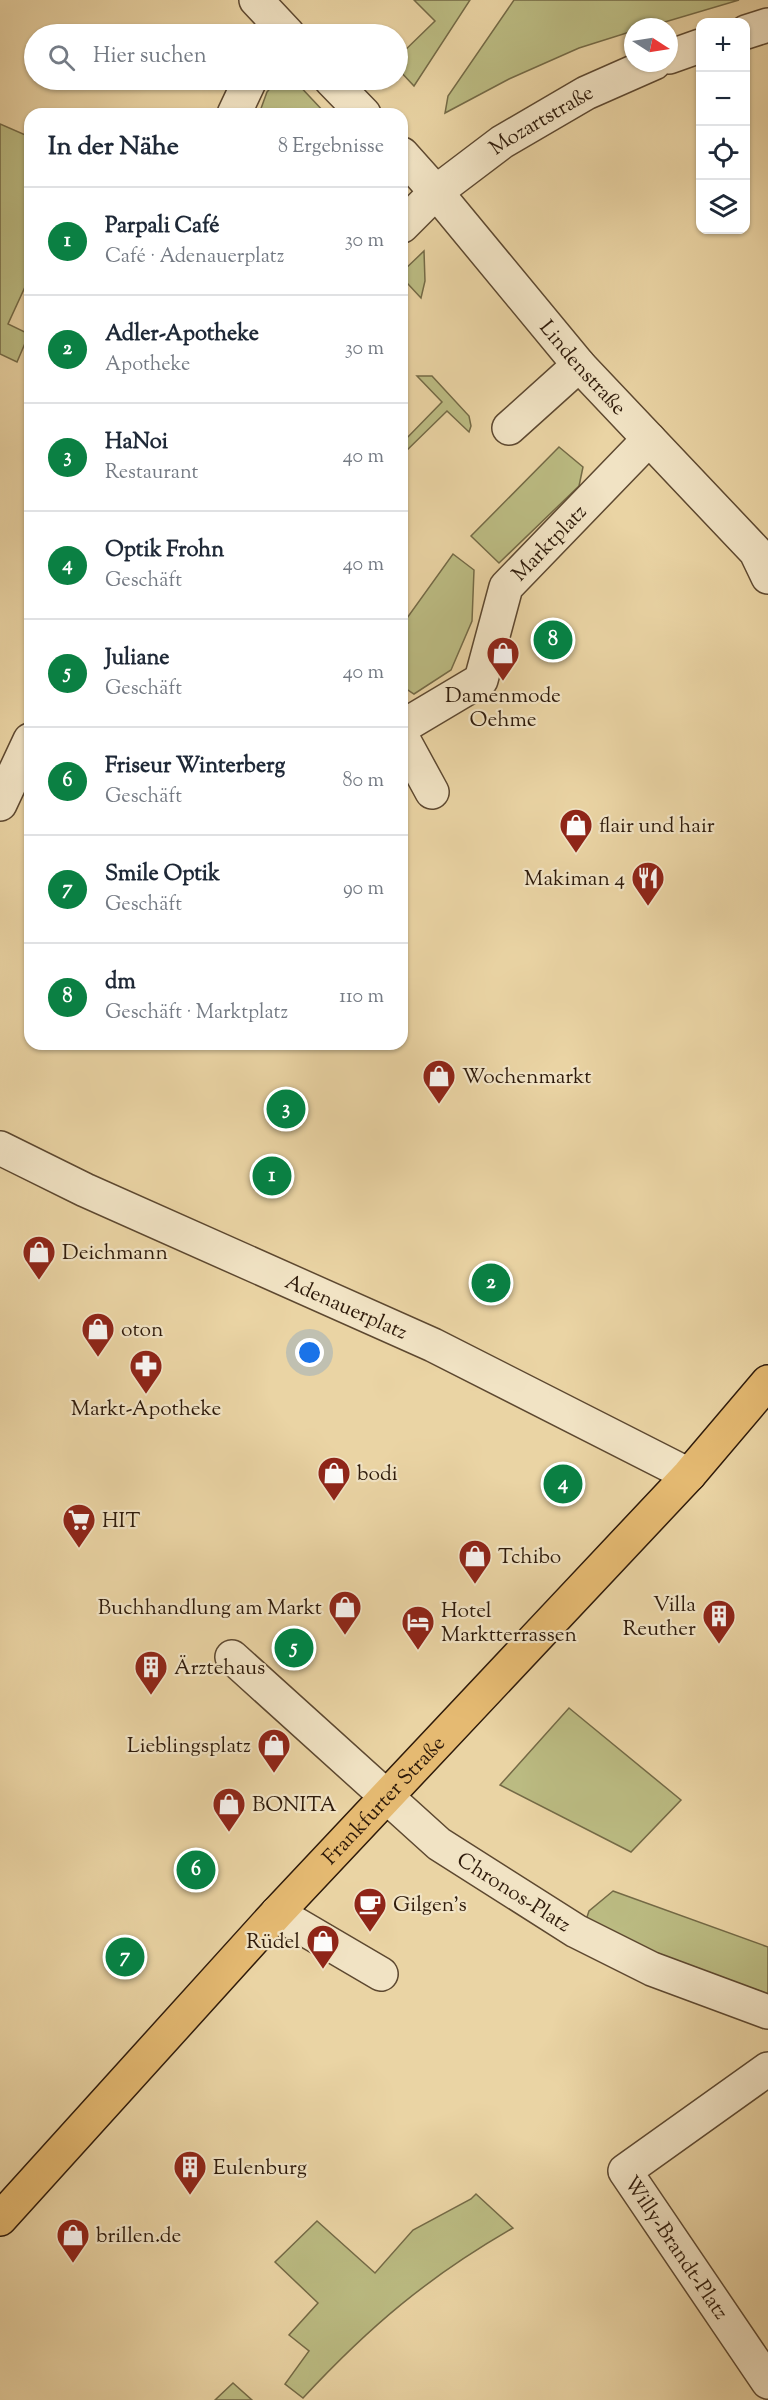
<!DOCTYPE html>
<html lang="de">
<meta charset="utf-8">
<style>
body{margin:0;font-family:"Sorts Mill Goudy",serif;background:#f2f2f3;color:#1f2937}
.controls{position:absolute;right:18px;top:18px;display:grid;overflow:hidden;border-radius:12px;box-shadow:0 2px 4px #0004}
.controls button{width:54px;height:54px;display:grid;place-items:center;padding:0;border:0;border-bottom:2px solid #e0e1e3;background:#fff;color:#1f2937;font:30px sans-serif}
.compass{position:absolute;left:624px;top:18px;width:54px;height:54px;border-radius:50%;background:#fff;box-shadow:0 2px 4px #0004;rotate:102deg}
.you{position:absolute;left:310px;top:1353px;width:21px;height:21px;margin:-15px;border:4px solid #fff;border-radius:50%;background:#1a73e8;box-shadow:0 0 0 9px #1a73e833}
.badge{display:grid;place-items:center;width:39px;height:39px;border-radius:50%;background:#0b8043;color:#fff;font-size:20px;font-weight:700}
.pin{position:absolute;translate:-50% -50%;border:3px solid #fff;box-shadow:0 2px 6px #0006}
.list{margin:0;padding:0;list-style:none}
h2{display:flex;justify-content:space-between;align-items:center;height:78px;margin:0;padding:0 24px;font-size:26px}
h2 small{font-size:20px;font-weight:400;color:#747a83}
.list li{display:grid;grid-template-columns:39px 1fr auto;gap:18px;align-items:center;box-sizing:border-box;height:108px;padding:0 24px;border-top:2px solid #e0e1e3}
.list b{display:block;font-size:22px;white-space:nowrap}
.list p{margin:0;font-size:20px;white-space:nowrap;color:#747a83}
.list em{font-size:20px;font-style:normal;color:#747a83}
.icon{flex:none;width:33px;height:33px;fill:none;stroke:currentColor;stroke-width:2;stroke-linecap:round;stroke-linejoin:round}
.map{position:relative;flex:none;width:768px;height:2400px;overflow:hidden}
.search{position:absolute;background:#fff;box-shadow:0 2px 4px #0004;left:24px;top:24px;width:384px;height:66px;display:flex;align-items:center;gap:15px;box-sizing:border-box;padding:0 21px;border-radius:33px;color:#747a83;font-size:22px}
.panel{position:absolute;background:#fff;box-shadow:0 2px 4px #0004;left:24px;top:108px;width:384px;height:942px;border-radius:18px}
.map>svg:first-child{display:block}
</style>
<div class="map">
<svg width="768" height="2400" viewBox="0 0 768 2400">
<rect width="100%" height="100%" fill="#ead4a4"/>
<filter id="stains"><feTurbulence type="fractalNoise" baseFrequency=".00333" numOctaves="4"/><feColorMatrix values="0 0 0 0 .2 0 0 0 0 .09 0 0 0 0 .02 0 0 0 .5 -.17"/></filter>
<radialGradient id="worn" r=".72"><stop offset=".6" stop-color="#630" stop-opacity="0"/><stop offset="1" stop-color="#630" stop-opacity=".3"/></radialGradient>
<!-- green -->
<g fill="#bbbb82" stroke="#746a46" stroke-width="1.5">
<path d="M414,0h56l-56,86 -16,-17v-12l37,-36z"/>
<path d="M514,0h225l-91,27h-15v4l-54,17 -70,31 -64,34 3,-17z"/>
<path d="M278,80h16l32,34h-67l8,-22z"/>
<path d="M0,124l30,13v139l-22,48 21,10 -12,28 -17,-8z"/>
<path d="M424,251l1,30 -4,17 -13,-14 -6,5v-17z"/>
<path d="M417,376h15l37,40 2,10 -2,6 -22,-21 -45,44v-12l40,-41z"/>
<path d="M559,447l24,20 -4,19 -80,77 -28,-27z"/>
<path d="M453,554l21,16 -2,51 -21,49 -37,24 -12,-8v-61z"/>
<path d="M569,1708l112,92 -50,52 -131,-67z"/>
<path d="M613,1891l155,56v47l-117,-42 -65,-32 3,-9z"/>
<path d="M476,2194l37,34c-85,49 -143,98 -210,170l-18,-14 24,-33 -20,-16 29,-32 -43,-41 42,-41 58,52 38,-43 58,-31z"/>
<path d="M233,2383l19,17h-37z"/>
</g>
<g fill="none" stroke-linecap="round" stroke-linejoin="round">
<!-- minor casing -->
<g stroke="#5d4830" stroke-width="36">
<g id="minor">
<path d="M256,0l32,34"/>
<path d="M746,32l22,-7"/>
<path d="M669,57l31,-11"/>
<path d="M331,80l33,34"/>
<path d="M234,114l16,-34"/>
<path id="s1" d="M402,154l34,38 143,173 177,187 12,25"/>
<path id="s2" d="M402,226l34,-34 66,-50 84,-49 68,-30"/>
<path d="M509,428l70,-63"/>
<path id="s3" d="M402,727l79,-47 25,-93 143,-148"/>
<path d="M402,737l30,55"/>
<path d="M0,804l30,-64"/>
<path id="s4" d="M0,1148l85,42 348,155 256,130"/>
<path id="s5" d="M232,1657l207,187 137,87 76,38 116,43"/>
<path d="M277,1913l104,61"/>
<path id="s6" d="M768,2069l-143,102 143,211"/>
</g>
</g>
<!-- major casing -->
<g stroke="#2e1a0a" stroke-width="36">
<g id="major">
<path id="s7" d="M0,2219l277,-306 412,-438 79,-93"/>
</g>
</g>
<!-- minor -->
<use href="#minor" stroke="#f1e3c4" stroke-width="33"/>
<!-- major -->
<use href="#major" stroke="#e5ba72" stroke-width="33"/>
</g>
<!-- icons -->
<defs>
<g id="shop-pin" transform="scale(1.725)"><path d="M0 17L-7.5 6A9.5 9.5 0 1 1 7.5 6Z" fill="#8f2418" stroke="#f1e3c4"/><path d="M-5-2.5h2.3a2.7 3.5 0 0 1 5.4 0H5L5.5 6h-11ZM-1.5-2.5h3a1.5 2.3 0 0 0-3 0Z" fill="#fff"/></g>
<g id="restaurant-pin" transform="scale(1.725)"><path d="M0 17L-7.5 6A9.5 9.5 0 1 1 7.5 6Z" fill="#8f2418" stroke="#f1e3c4"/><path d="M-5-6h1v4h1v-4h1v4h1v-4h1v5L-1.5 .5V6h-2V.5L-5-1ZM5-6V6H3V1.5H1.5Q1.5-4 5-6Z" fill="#fff"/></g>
<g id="pharmacy-pin" transform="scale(1.725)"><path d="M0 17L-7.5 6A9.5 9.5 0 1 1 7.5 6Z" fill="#8f2418" stroke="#f1e3c4"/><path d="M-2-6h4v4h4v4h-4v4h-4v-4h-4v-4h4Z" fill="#fff"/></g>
<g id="supermarket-pin" transform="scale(1.725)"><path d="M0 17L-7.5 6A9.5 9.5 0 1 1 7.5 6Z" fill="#8f2418" stroke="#f1e3c4"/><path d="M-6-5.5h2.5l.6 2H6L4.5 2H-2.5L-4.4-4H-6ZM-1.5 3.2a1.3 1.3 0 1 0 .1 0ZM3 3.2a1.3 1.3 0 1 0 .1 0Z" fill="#fff"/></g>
<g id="building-pin" transform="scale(1.725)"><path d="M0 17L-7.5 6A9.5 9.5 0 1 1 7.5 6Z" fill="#8f2418" stroke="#f1e3c4"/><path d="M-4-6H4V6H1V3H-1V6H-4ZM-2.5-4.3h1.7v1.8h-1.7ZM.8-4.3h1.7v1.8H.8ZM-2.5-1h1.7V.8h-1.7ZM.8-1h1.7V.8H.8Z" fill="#fff"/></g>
<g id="hotel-pin" transform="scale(1.725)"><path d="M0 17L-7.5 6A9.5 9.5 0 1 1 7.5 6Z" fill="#8f2418" stroke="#f1e3c4"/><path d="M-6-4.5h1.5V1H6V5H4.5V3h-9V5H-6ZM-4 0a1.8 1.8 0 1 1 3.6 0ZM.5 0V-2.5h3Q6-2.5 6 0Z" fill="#fff"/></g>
<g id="cafe-pin" transform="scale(1.725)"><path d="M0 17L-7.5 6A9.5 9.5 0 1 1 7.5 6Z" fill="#8f2418" stroke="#f1e3c4"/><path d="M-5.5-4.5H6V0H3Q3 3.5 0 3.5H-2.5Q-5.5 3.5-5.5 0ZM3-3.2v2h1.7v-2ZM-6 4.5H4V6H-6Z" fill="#fff"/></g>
</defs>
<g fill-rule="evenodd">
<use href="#shop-pin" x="503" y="653"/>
<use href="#shop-pin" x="576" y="825"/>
<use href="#restaurant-pin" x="648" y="878"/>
<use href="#shop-pin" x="439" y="1076"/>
<use href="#shop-pin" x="39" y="1252"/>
<use href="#shop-pin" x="98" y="1329"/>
<use href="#pharmacy-pin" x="146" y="1366"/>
<use href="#shop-pin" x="334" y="1473"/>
<use href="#supermarket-pin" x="79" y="1520"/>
<use href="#shop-pin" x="475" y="1556"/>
<use href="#shop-pin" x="345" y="1607"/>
<use href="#building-pin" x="719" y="1616"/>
<use href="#hotel-pin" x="418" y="1622"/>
<use href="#building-pin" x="151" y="1667"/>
<use href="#shop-pin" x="274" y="1745"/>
<use href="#shop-pin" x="229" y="1804"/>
<use href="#cafe-pin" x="370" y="1904"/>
<use href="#shop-pin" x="323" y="1941"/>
<use href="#building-pin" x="190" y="2167"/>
<use href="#shop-pin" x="73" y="2235"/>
</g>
<g text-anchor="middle" stroke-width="4.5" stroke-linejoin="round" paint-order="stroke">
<!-- street labels -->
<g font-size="21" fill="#2e1a0a" stroke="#f1e3c4">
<text dy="7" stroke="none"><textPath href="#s2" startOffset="176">Mozartstraße</textPath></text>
<text dy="7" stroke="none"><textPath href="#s1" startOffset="280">Lindenstraße</textPath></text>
<text dy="7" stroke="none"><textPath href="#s3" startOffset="250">Marktplatz</textPath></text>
<text dy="7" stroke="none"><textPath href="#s4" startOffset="381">Adenauerplatz</textPath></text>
<text dy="7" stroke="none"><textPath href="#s7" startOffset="568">Frankfurter Straße</textPath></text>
<text dy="7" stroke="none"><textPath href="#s5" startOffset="368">Chronos-Platz</textPath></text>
<text dy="7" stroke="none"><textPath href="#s6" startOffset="268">Willy-Brandt-Platz</textPath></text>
</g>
<!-- poi labels -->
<g font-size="21" fill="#2e1a0a" stroke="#f1e3c4" text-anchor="start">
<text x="503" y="702" text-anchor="middle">Damenmode<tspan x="503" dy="24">Oehme</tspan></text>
<text x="599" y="832">flair und hair</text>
<text x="625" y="885" text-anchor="end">Makiman 4</text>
<text x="462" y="1083">Wochenmarkt</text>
<text x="62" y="1259">Deichmann</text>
<text x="121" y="1336">oton</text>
<text x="146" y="1415" text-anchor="middle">Markt-Apotheke</text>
<text x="357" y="1480">bodi</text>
<text x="102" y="1527">HIT</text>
<text x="498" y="1563">Tchibo</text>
<text x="696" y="1611" text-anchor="end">Villa<tspan x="696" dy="24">Reuther</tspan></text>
<text x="322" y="1614" text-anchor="end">Buchhandlung am Markt</text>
<text x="441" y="1617">Hotel<tspan x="441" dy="24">Marktterrassen</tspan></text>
<text x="174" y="1674">Ärztehaus</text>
<text x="251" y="1752" text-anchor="end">Lieblingsplatz</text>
<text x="252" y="1811">BONITA</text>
<text x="393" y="1911">Gilgen's</text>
<text x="300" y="1948" text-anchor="end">Rüdel</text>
<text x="213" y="2174">Eulenburg</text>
<text x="96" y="2242">brillen.de</text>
</g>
</g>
<rect width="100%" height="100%" filter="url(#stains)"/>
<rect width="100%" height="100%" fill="url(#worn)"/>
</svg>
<div class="controls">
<button>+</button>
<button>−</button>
<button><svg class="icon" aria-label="locate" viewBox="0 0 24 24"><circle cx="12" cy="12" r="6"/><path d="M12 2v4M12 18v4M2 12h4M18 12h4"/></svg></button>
<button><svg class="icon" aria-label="layers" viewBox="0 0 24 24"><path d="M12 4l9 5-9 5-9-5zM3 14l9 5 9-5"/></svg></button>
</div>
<svg class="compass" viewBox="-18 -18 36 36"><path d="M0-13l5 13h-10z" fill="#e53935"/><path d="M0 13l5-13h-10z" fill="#747a83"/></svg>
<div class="you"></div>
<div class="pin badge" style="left:272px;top:1176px">1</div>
<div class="pin badge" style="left:491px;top:1283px">2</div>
<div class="pin badge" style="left:286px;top:1109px">3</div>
<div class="pin badge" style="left:563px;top:1484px">4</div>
<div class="pin badge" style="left:294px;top:1648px">5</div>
<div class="pin badge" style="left:196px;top:1870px">6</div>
<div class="pin badge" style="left:125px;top:1957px">7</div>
<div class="pin badge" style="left:553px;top:640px">8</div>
<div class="search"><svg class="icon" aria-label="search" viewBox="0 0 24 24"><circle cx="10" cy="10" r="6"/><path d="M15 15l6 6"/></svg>Hier suchen</div>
<section class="panel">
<h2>In der Nähe<small>8 Ergebnisse</small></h2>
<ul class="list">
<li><span class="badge">1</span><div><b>Parpali Café</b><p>Café · Adenauerplatz</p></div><em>30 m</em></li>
<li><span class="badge">2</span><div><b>Adler-Apotheke</b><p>Apotheke</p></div><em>30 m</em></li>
<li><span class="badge">3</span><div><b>HaNoi</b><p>Restaurant</p></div><em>40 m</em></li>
<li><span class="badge">4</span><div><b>Optik Frohn</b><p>Geschäft</p></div><em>40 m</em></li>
<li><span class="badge">5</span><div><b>Juliane</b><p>Geschäft</p></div><em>40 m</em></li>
<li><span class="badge">6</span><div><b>Friseur Winterberg</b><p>Geschäft</p></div><em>80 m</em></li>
<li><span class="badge">7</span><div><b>Smile Optik</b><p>Geschäft</p></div><em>90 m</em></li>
<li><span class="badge">8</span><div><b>dm</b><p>Geschäft · Marktplatz</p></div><em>110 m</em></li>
</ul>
</section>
</div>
